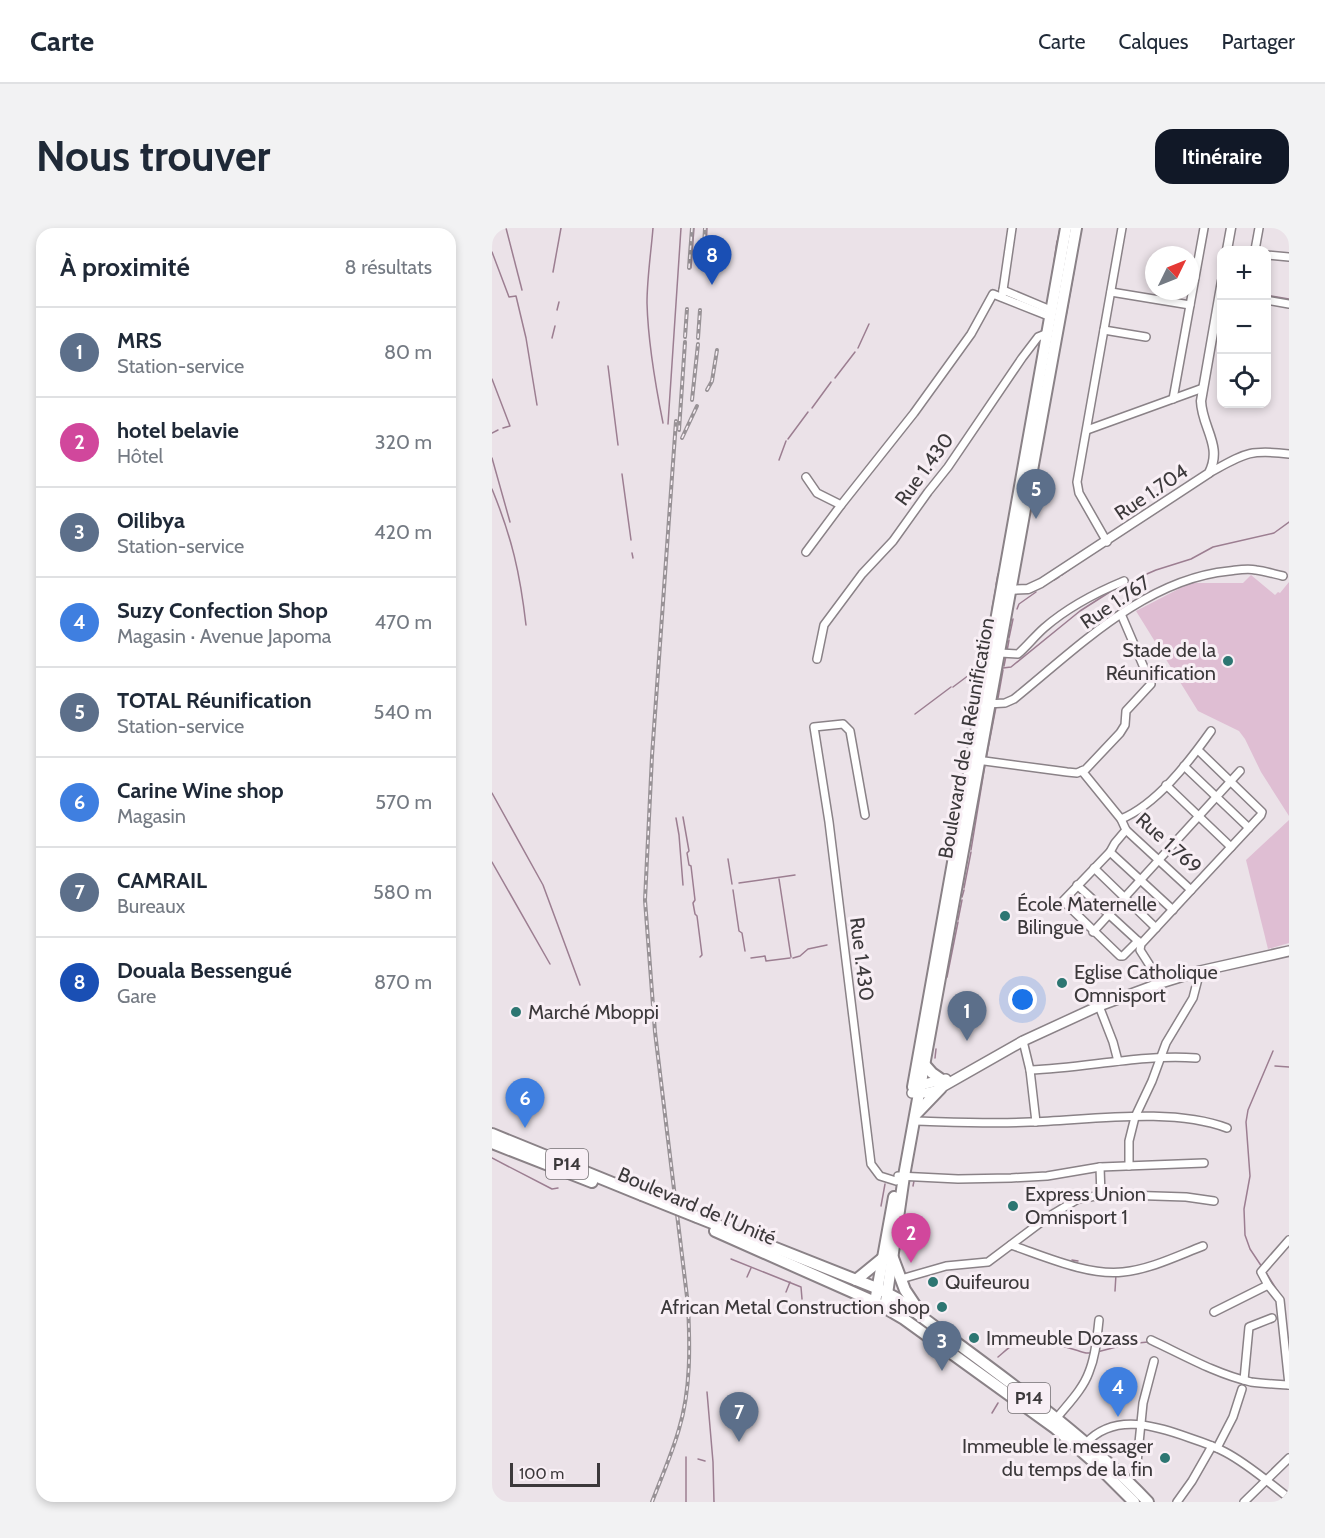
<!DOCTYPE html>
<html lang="fr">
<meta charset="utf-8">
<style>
body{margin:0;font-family:Cabin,sans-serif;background:#f2f2f3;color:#1f2937}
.controls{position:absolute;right:18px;top:18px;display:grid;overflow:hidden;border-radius:12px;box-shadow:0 3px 9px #0003}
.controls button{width:54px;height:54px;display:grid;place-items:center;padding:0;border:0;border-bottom:2px solid #e0e1e3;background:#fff;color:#1f2937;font:30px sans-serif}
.compass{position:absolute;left:653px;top:18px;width:54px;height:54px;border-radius:50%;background:#fff;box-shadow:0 3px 9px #0003;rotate:47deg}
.scale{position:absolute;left:18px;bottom:15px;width:90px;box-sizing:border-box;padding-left:6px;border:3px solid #3c393b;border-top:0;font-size:16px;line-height:21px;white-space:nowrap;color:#3c393b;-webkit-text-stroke:4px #f8eff5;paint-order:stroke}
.you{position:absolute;left:531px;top:772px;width:21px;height:21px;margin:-15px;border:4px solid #fff;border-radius:50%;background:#1a73e8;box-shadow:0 0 0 9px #1a73e833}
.badge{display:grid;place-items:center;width:39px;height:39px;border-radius:50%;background:#111827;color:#fff;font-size:20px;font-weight:700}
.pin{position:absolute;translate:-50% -50px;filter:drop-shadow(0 2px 3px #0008)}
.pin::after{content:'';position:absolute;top:32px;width:21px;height:18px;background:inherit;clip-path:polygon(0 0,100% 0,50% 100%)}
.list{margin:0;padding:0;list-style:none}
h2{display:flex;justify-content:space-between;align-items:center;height:78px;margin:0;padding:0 24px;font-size:26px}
h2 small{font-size:20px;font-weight:400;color:#747a83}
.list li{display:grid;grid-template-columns:39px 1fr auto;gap:18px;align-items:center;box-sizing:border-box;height:90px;padding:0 24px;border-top:2px solid #e0e1e3}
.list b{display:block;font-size:22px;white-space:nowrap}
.list p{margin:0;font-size:20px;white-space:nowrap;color:#747a83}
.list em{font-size:20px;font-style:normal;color:#747a83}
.icon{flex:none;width:33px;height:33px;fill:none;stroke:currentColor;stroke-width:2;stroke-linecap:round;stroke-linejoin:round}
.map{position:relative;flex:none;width:797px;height:1274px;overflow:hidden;border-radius:18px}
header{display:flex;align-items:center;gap:36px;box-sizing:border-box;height:84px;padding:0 30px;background:#fff;border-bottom:2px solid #e0e1e3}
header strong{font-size:28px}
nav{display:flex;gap:33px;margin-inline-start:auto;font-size:21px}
.intro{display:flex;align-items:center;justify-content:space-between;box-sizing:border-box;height:144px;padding:0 36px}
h1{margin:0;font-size:42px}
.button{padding:15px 27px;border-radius:18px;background:#111827;color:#fff;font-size:21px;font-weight:700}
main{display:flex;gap:36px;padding:0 36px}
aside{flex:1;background:#fff;border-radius:18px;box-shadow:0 3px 9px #0003}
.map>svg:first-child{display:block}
</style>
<header>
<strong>Carte</strong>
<nav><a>Carte</a><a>Calques</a><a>Partager</a></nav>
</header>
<div class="intro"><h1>Nous trouver</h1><a class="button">Itinéraire</a></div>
<main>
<aside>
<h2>À proximité<small>8 résultats</small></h2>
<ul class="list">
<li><span class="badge" style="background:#5c6f8a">1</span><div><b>MRS</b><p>Station-service</p></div><em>80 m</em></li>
<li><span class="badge" style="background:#d1479c">2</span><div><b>hotel belavie</b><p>Hôtel</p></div><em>320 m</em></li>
<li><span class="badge" style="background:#5c6f8a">3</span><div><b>Oilibya</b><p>Station-service</p></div><em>420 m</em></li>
<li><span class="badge" style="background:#3f7fe0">4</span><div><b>Suzy Confection Shop</b><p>Magasin · Avenue Japoma</p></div><em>470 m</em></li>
<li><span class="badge" style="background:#5c6f8a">5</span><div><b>TOTAL Réunification</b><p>Station-service</p></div><em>540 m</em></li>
<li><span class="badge" style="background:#3f7fe0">6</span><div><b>Carine Wine shop</b><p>Magasin</p></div><em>570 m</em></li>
<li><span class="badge" style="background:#5c6f8a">7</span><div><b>CAMRAIL</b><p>Bureaux</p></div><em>580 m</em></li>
<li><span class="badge" style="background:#1a4fb4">8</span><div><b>Douala Bessengué</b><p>Gare</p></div><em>870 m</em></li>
</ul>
</aside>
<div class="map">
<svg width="797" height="1274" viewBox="0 0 797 1274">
<rect width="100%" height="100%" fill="#ebe2e8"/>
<!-- pitch -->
<g fill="#dfbed3">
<path d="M759,347l24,20 3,-3 2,1 9,-11v234l-28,-44 -16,-33 -6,-8 -41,-20 -62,-100 54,-28h53z"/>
<path d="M797,592v123l-21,6 -22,-89z"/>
</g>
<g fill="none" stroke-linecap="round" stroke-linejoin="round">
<!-- stream -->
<g stroke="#9c7e91" stroke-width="1.5">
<path d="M14,0l16,62"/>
<path d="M161,0c-2,25 -6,50 -6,75 1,40 8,80 16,120"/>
<path d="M566,11l2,-11"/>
<path d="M0,24l17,45 7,-1 10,42 11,67"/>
<path d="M562,34l3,-21"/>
<path d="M583,35l6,-35"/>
<path d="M213,38l2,-38"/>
<path d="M199,40l3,-40"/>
<path d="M61,44l8,-44"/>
<path d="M557,65l4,-25"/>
<path d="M774,67l23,4"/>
<path d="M65,82l2,-8"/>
<path d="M574,88l9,-50"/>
<path d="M60,110l3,-12"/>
<path d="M366,120l11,-24"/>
<path d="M116,138l10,79"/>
<path d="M544,139l3,-20"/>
<path d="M343,150l20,-26"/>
<path d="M0,151l18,47 -7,2"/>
<path d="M320,180l19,-26"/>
<path d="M176,196l13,-196"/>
<path d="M0,205l6,-3"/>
<path d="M296,211l20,-27"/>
<path d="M0,230l18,64"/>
<path d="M287,232l7,-19"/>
<path d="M130,246l9,66"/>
<path d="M0,261c20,49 28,84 34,136"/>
<path d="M539,277l34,-188"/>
<path d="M512,316l8,-42"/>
<path d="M140,325l1,5"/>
<path d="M570,347l7,-5"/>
<path d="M562,352l5,-3"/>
<path d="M634,355l30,-13 35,-11 22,-12 61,-14 15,-11"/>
<path d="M504,357l2,-11"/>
<path d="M500,381l4,-22"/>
<path d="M525,381l2,-5 17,-12"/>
<path d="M517,410l4,-19"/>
<path d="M515,423l2,-11"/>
<path d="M490,433l7,-36"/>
<path d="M512,438l2,-10"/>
<path d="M511,440l8,-1 69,-56 36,-23"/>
<path d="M487,451l1,-7"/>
<path d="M461,459l20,-15"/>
<path d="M484,468l2,-14"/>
<path d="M506,470l5,-28"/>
<path d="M423,486l36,-27"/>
<path d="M480,493l4,-25"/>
<path d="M494,531l10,-52"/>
<path d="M0,565l51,92 37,100"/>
<path d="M465,574l2,-11"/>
<path d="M191,589l6,34 -2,2 2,12 2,1 4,34 -2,3 2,11 2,2 5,39 -2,2"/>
<path d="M184,590l3,17 4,50"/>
<path d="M479,622l14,-85"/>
<path d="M236,631l4,25"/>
<path d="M0,634l58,102"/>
<path d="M287,651l12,78"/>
<path d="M247,655l56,-8"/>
<path d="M472,660l7,-36"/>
<path d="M241,662l6,41 3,2 3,18"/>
<path d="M470,669l2,-7"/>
<path d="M447,681l15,-83"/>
<path d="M466,692l4,-20"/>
<path d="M259,730l14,-2 1,5 24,-3"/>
<path d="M301,730l7,-2 8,-7 19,-4"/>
<path d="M455,749l11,-55"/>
<path d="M434,756l13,-74"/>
<path d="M443,830l1,-9"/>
<path d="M783,838l14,1"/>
<path d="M0,930l60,31 6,-1"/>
<path d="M421,958l1,-5"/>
<path d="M389,978l4,-22"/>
<path d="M239,1031l70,28 1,12"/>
<path d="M580,1032l6,1"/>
<path d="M770,1039l-12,-18 -5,-14 -1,-26 6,-33 -4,-54 2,-12 25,-59"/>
<path d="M773,1043l15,24"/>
<path d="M255,1049l4,-9"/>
<path d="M623,1063l1,-17"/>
<path d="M294,1064l4,-10"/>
<path d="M605,1124l31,-8 20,-2"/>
<path d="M506,1129c6,-5 12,-11 19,-15 16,-8 53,7 69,11h6"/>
<path d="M215,1164l6,70 1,40"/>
<path d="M500,1185l6,-10"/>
<path d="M206,1231l7,2"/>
<path d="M194,1274v-45"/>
</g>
<!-- minor casing -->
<g stroke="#8a8287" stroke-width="10">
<g id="minor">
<path d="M763,22l4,-22"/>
<path d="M774,27l23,2"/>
<path d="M511,62l50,21"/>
<path d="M619,64l79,13"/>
<path d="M510,69l10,-69"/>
<path d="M774,72l23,4"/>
<path d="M612,102l42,7"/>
<path d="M681,171l31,-171"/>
<path d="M595,202l116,-42"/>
<path d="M717,245c35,-19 39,-24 80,-19"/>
<path d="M314,249l11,16 24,12 73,-92 57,-79 22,-40 58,23"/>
<path d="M615,314l-28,-49 -2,-11 45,-254"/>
<path d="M314,324l35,-47"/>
<path d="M508,425l18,1c9,-8 17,-18 26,-26 24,-21 51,-35 80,-47"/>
<path d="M325,431l7,-34 38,-51 31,-33 35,-49 20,-25 74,-109 16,-21 10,-4"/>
<path d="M495,476l18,-1 9,-4c63,-51 131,-120 215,-128 9,-1 18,-3 27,-1 9,1 18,4 27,6"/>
<path d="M485,532l90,12 10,1 9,-4 34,-36 5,-8 1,-14 25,-27 -30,-70"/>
<path d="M692,538l65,62"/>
<path d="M590,543l39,48 5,11 65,60 70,-75 1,-3 -64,-62"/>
<path d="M674,557l65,62"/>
<path d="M373,587l-15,-84 -7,-7 -29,3 15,95 42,342 9,12 16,5"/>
<path d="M629,591c35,-14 68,-57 90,-88"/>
<path d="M634,602l-11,13 -5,9 -47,49 57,55h3l15,-15"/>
<path d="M618,624l63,58"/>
<path d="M602,640l62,60"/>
<path d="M585,657l62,57"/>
<path d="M601,704l147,-161"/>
<path d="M669,755l-21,-33 1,-6 50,-54"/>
<path d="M607,778l14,36 5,19"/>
<path d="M531,813l7,29 6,52"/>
<path d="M538,842c56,-2 110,-16 166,-12"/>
<path d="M422,893c39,1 77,3 116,1 60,-2 141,-15 197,6"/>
<path d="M637,938v-25l6,-24 17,-36 14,-38 27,-45 7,-27"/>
<path d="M608,939l1,29"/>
<path d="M406,948l60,3 53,-1 36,-2 53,-9 104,-4"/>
<path d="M519,1017c33,11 77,31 112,27 28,-3 54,-16 80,-26"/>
<path d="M409,1051l45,-13 42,-4 60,-45 30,-18 18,-3 28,-1 62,2 28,4"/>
<path d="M776,1057l12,15 9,85"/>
<path d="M722,1084l54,-27 -7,-13 28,-32"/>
<path d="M659,1112c32,15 65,34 100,42 13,2 26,2 38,3"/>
<path d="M752,1152l5,-53 23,-9"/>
<path d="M564,1191c12,-15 27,-30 33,-47 7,-17 8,-35 10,-52"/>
<path d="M594,1215c29,-31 70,-17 104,-5 12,4 24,8 35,14 23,12 43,30 64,46"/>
<path d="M725,1220l16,-31 9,-28"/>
<path d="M645,1235l6,-60 11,-42"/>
<path d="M685,1274l15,-21 20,-35"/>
<path d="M752,1274l45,-44"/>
</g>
</g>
<!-- tertiary casing -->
<g stroke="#8a8287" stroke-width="11">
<g id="tertiary">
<path d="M735,22l4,-22"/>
<path d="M514,362l22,-1 13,-6 168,-110c14,-27 -7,-45 -8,-72l21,-120"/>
</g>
</g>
<!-- secondary casing -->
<g stroke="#8a8287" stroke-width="12">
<g id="secondary">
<path d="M424,858l30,-7"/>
<path d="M420,865h14l9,-2 88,-50 76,-35 62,-23 39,-12 89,-20"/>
</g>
</g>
<!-- primary casing -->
<g stroke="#8a8287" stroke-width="14">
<g id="primary">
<path d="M432,836l8,9 10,7"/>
<path d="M421,859l153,-859"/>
<path d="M425,885l24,-25"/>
<path d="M0,906l150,61"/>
<path d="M0,915l100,39"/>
<path d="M205,989l182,72 19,10c85,65 176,125 250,203"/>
<path d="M223,1003l160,71 29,17 151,109 40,35 39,39"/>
<path d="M401,1030l12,32 14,21"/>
<path d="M364,1052l27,-22"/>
<path d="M383,1074l19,-105"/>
<path d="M393,1080l19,-132 172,-948"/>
</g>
</g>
<!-- minor -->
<use href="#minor" stroke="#fff" stroke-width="7"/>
<!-- tertiary -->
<use href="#tertiary" stroke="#fff" stroke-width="8"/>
<!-- secondary -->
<use href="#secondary" stroke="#fff" stroke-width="9"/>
<!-- primary -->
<use href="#primary" stroke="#fff" stroke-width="10"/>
<!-- rail casing -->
<g stroke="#989296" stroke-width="4">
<g id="rail">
<path d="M211,38l2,-38"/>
<path d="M197,40l3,-40"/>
<path d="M193,109l2,-28"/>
<path d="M206,110l2,-28"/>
<path d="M215,162l5,-9 5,-31"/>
<path d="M200,172l6,-56"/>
<path d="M187,202l6,-88"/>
<path d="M190,210l15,-32"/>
<path d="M160,1274c9,-24 20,-48 27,-73 12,-40 11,-83 9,-124l-33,-273 -10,-132 7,-144 24,-335"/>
</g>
</g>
<!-- rail -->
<use href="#rail" stroke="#f8eff5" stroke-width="1.5" stroke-dasharray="4.5" stroke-linecap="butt"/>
<!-- primary-bridge casing -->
<g stroke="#8a8287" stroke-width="14" stroke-linecap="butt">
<path id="primary-bridge" d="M150,967l55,22"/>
</g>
<!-- primary-bridge -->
<use href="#primary-bridge" stroke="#fff" stroke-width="10"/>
</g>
<!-- markers -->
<g fill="#2d7672" stroke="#f8eff5" stroke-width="2">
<circle cx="736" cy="433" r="6"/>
<circle cx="513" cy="688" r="6"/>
<circle cx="570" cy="755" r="6"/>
<circle cx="24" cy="784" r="6"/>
<circle cx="521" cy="978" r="6"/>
<circle cx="441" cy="1054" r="6"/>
<circle cx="450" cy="1079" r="6"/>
<circle cx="482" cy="1110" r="6"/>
<circle cx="673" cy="1230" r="6"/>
</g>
<g text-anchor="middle" stroke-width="6" stroke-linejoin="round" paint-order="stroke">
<!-- shield labels -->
<g fill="#f8eff5" stroke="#747073" stroke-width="1.5">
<rect x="54" y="921" width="42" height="30" rx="4.5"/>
<rect x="516" y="1155" width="42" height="30" rx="4.5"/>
</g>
<g font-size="18" font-weight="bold" fill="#3c393b">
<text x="75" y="942">P14</text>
<text x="537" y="1176">P14</text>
</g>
<!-- street labels -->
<g font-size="20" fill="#3c393b" stroke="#f8eff5">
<text transform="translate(432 241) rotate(-54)" y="7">Rue 1.430</text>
<text transform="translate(659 264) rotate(-34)" y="7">Rue 1.704</text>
<text transform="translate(623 374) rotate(-34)" y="7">Rue 1.767</text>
<text transform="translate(474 510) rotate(-80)" y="7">Boulevard de la Réunification</text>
<text transform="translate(677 615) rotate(42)" y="7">Rue 1.769</text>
<text transform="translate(370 731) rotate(83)" y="7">Rue 1.430</text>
<text transform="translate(205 978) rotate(23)" y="7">Boulevard de l'Unité</text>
</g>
<!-- poi labels -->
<g font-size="20" fill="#3c393b" stroke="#f8eff5" text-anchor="start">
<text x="724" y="429" text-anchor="end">Stade de la<tspan x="724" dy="23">Réunification</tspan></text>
<text x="525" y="683">École Maternelle<tspan x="525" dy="23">Bilingue</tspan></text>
<text x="582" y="751">Eglise Catholique<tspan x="582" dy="23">Omnisport</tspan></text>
<text x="36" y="791">Marché Mboppi</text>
<text x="533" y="973">Express Union<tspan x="533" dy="23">Omnisport 1</tspan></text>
<text x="453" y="1061">Quifeurou</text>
<text x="438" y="1086" text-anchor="end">African Metal Construction shop</text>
<text x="494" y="1117">Immeuble Dozass</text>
<text x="661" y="1225" text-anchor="end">Immeuble le messager<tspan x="661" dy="23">du temps de la fin</tspan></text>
</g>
</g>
</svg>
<div class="controls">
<button>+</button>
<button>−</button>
<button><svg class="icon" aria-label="locate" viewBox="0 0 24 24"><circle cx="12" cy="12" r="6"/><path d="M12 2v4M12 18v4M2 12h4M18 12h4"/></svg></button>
</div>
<svg class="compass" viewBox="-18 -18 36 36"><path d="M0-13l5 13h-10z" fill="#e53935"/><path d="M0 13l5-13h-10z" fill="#747a83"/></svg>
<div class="scale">100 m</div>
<div class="you"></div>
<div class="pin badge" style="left:475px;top:813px;background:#5c6f8a">1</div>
<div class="pin badge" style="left:419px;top:1035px;background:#d1479c">2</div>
<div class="pin badge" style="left:450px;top:1143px;background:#5c6f8a">3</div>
<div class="pin badge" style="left:626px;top:1189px;background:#3f7fe0">4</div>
<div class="pin badge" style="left:544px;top:291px;background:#5c6f8a">5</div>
<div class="pin badge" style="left:33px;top:900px;background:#3f7fe0">6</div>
<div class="pin badge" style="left:247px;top:1214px;background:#5c6f8a">7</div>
<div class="pin badge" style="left:220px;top:57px;background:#1a4fb4">8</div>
</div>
</main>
